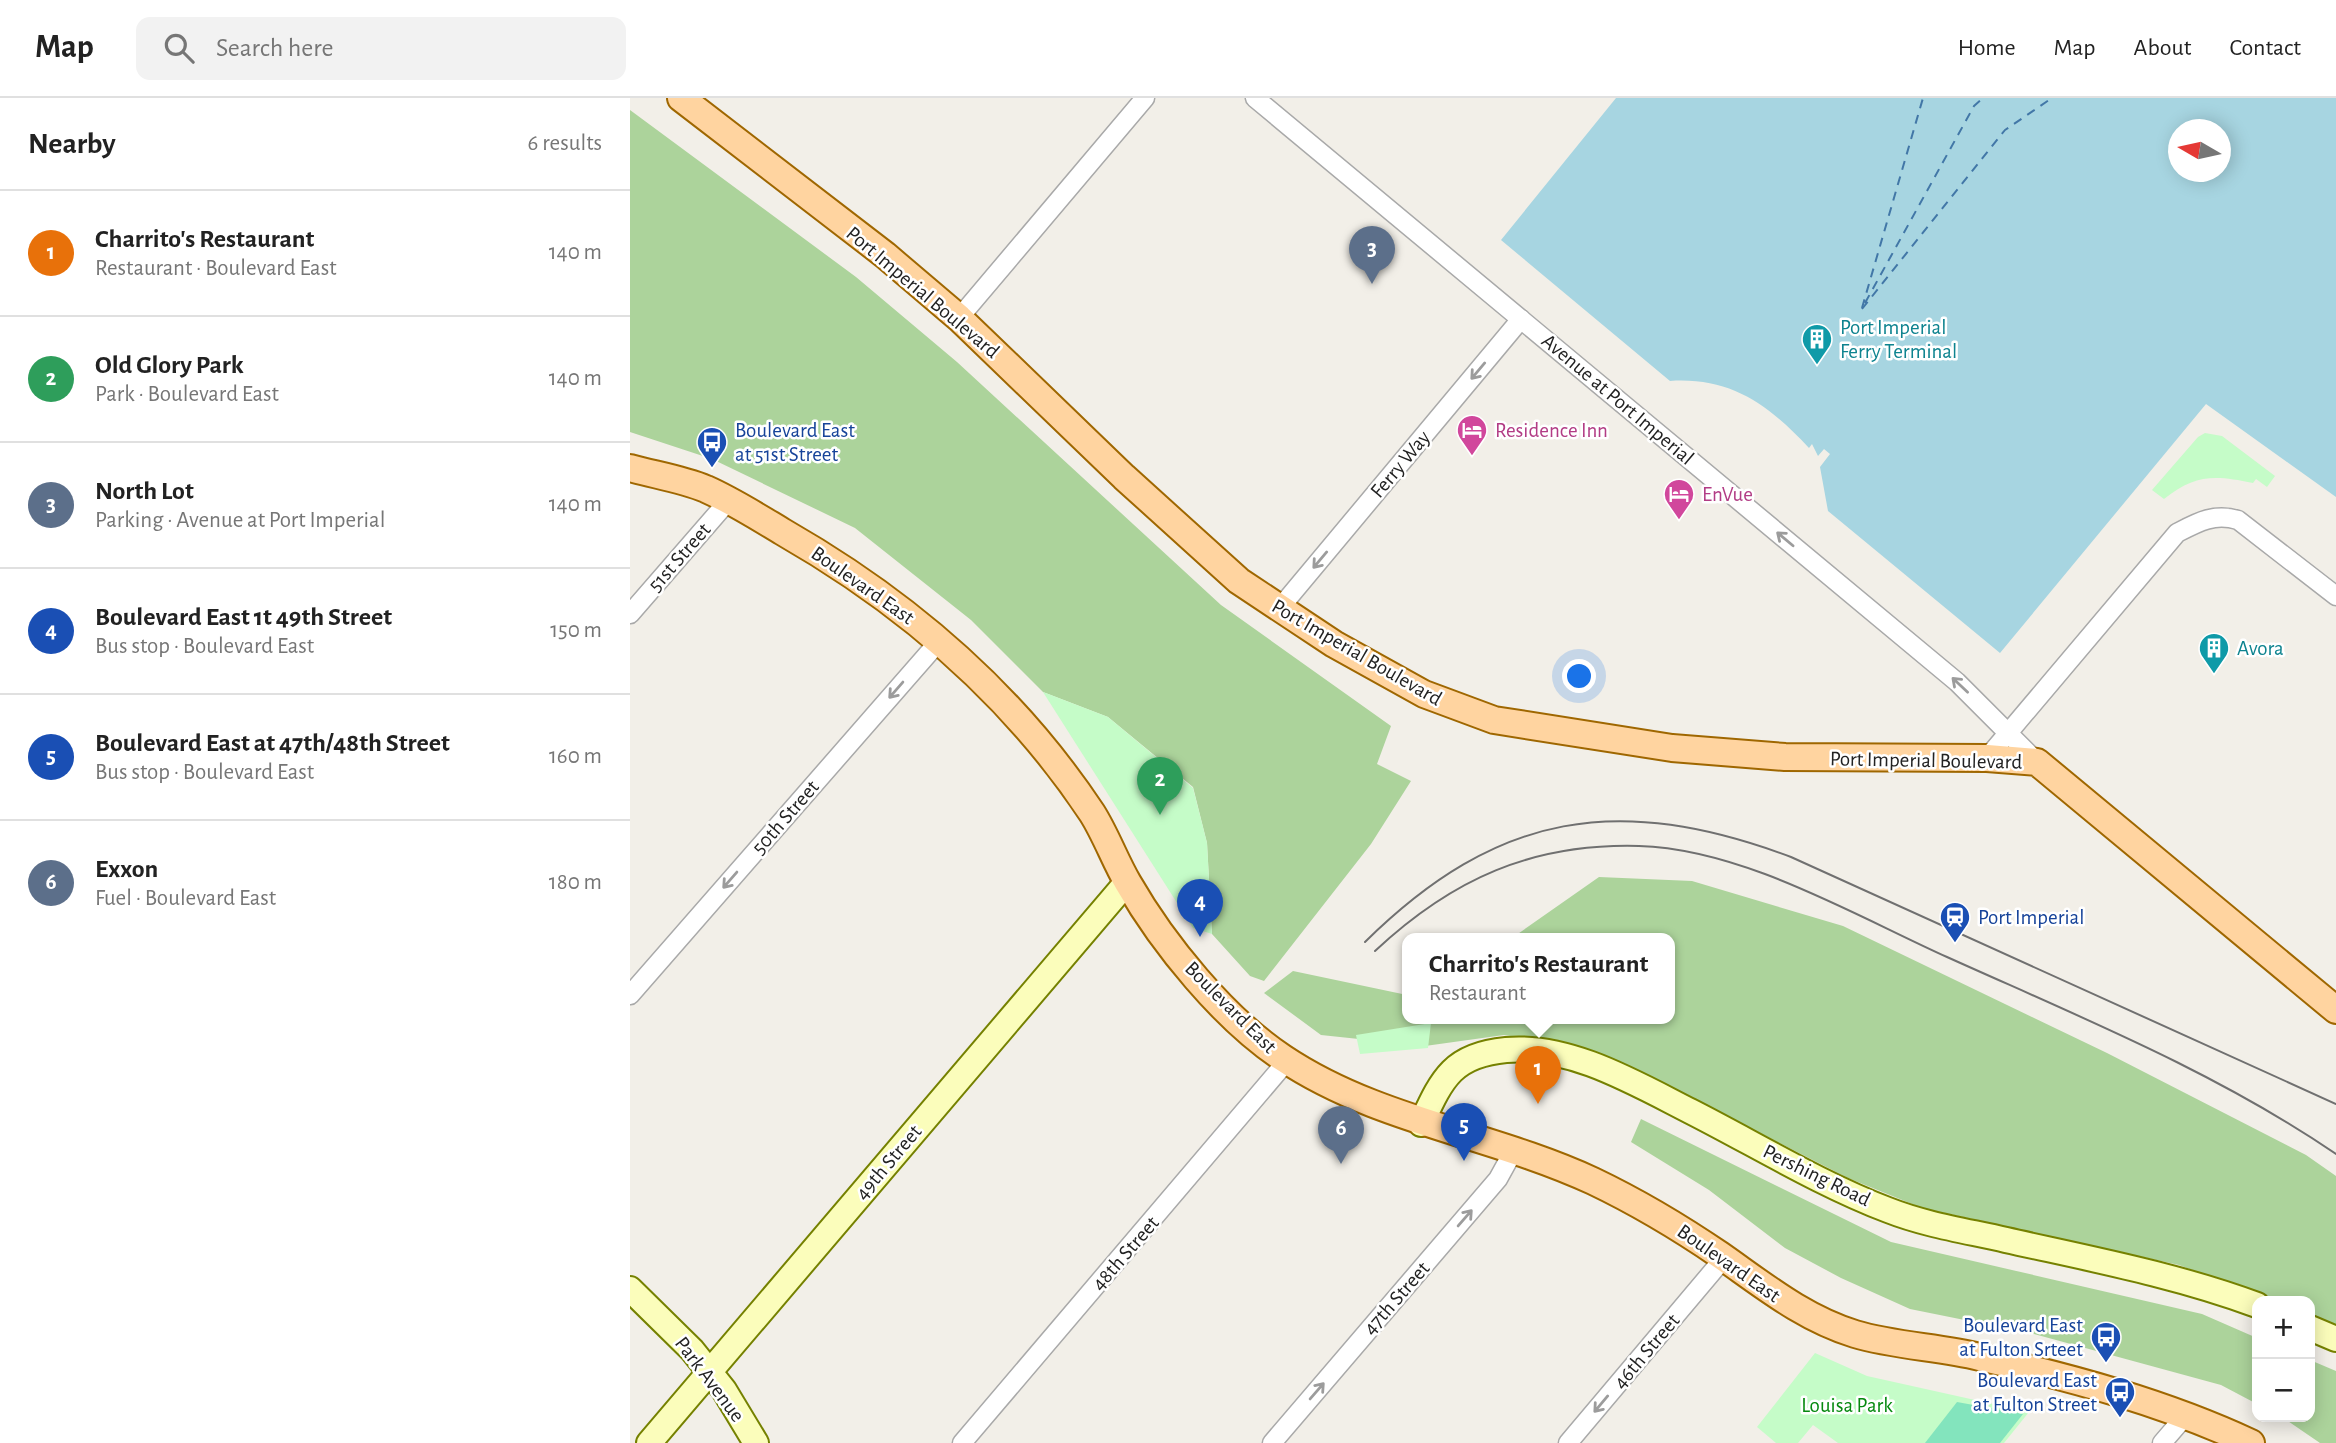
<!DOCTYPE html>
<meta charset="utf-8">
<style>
body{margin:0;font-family:"Alegreya Sans",sans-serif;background:#f2f2f2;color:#222}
.controls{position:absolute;right:21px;bottom:21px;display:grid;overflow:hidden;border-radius:14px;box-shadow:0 4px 18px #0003}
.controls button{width:63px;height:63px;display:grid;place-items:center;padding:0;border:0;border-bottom:2px solid #e0e0e0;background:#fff;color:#222;font:35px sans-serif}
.compass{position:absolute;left:1538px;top:21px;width:63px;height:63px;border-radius:50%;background:#fff;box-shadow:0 4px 18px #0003;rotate:279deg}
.you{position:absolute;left:950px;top:579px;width:24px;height:24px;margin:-18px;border:5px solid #fff;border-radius:50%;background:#1a73e8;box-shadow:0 0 0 10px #1a73e833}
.badge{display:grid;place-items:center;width:46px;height:46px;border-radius:50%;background:#1a73e8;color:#fff;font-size:23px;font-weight:700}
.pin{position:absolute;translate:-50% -58px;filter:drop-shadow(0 2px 4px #0008)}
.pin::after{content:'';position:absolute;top:37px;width:24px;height:21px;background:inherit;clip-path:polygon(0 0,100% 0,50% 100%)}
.popup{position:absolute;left:772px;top:835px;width:273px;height:91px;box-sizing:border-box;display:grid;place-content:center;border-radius:14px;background:#fff;filter:drop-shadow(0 2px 5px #0005);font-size:23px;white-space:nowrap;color:#767676}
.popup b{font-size:26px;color:#222}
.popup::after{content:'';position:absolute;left:50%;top:100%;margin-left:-14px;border:14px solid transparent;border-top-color:#fff}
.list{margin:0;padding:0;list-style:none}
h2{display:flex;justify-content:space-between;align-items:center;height:91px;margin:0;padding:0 28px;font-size:30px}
h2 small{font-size:23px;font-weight:400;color:#767676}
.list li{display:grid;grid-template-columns:46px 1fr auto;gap:21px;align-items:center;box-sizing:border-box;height:126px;padding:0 28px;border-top:2px solid #e0e0e0}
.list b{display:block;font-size:26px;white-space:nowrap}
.list p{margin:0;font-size:23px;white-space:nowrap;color:#767676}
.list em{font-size:23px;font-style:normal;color:#767676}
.icon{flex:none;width:38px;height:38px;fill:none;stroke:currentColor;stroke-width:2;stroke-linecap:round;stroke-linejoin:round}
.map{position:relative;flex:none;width:1706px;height:1345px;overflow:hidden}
header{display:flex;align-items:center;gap:42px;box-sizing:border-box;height:98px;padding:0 35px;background:#fff;border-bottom:2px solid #e0e0e0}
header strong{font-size:33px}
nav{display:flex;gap:38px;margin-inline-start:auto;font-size:24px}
.search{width:490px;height:63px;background:#f2f2f2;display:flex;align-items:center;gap:18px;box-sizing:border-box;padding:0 24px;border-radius:14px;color:#767676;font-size:26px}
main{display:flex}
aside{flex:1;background:#fff}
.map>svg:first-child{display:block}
</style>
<header>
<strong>Map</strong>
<div class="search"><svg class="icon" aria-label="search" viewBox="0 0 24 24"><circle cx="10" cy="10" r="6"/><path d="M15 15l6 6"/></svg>Search here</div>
<nav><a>Home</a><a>Map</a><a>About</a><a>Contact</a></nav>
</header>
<main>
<aside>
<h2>Nearby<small>6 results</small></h2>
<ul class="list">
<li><span class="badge" style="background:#e8710a">1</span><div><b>Charrito's Restaurant</b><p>Restaurant · Boulevard East</p></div><em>140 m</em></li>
<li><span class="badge" style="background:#2e9e5b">2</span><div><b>Old Glory Park</b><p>Park · Boulevard East</p></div><em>140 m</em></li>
<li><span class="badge" style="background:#5c6f8a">3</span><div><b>North Lot</b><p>Parking · Avenue at Port Imperial</p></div><em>140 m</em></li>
<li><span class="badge" style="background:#1a4fb4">4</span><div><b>Boulevard East 1t 49th Street</b><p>Bus stop · Boulevard East</p></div><em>150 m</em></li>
<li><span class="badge" style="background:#1a4fb4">5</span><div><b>Boulevard East at 47th/48th Street</b><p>Bus stop · Boulevard East</p></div><em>160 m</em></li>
<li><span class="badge" style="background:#5c6f8a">6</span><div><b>Exxon</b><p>Fuel · Boulevard East</p></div><em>180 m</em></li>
</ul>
</aside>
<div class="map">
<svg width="1706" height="1345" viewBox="0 0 1706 1345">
<rect width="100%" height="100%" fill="#f2efe8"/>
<!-- forest -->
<g fill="#acd39b">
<path d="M0,12l226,167 101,85 264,243 170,121 -14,38 34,17 -40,63 -107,137 -14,-5 -38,-42 -5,-91 -14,-56 -85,-70 -65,-25 -72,-72 -116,-92 -143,-69 -82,-27z"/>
<path d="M969,779l93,4 151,45 264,127 199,102 30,21v149l-26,-10v-14h-37l-94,-36 -257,-57 -74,-30 -227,-116 -37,-14 -80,-13 -79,11 -104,-11 -57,-42 29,-22 114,24v23h262v-80h-157z"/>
<path d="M1011,1021l250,123 311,72 55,24v66l-36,-19 -187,-51 -124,-25 -69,-31 -56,-30 -76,-58 -78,-48z"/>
<path d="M1680,1262l26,11v72h-16l-38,-26h28z"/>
</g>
<!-- park -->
<g fill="#c5fcc8">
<path d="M1575,335l17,3 53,40 -8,11 -11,-8 -3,4c-38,-8 -58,-9 -89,16l-12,-9 46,-53z"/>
<path d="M413,594l65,25 85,71 14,55 5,91 -19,-6z"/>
<path d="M801,925l-3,25 -68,6 -4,-19z"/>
<path d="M1185,1255l52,23 162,36 -25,31h-166l-25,-18 -15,18h-22l-19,-16z"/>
</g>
<!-- pitch -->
<path fill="#83e4bd" d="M1327,1304l66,12 -23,29h-75z"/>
<!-- water -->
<path fill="#a7d5e1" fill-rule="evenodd" d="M986,0h720v399l-130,-93 -206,249 -172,-142 -8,-44 10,-13 -6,-5 -6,7 -6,-12 -3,4c-40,-43 -78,-71 -139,-67l-169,-141zM1548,32h42v42h-42z"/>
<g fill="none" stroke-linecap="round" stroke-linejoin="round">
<!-- ferry -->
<g stroke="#4277a7" stroke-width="2" stroke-dasharray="9 7" stroke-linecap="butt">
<path d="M1235,205l109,-197 9,-8"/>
<path d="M1232,210l61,-210"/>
<path d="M1232,211l143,-179 47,-32"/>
</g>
<!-- street casing -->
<g stroke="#a9a9a9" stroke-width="21">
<g id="street">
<path d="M625,0l702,584 80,80"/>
<path d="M329,220l186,-220"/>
<path d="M649,511l242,-290"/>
<path d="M0,516l99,-114"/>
<path d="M1357,660l190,-225c21,-11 37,-20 61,-13l98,76"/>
<path d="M0,897l311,-356"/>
<path d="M332,1345l325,-382"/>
<path d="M642,1345l226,-264 16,-29"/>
<path d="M938,1345l156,-185"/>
<path d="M1532,1345l25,-29"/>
</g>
</g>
<!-- secondary casing -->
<g stroke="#758100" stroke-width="28">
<g id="secondary">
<path d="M791,1026c21,-45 31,-69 85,-74 63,-6 129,33 184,61 65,33 130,73 198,99 38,15 79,21 118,30 85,19 170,35 251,65"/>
<path d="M0,1191l62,61 32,40 32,53"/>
<path d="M1680,1230l26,11"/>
<path d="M19,1345l478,-561"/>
</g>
</g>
<!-- primary casing -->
<g stroke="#9f6700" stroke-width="30">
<g id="primary">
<path d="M51,0l204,157 74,63 165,159 115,104 95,63 90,50 70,26 178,28 113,9 202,1 50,4 299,248"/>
<path d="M0,370c25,7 52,11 76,21 27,12 52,28 77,43 124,71 230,162 309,281 14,22 23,48 36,70 35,61 96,136 155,175 94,63 209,76 310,123 44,21 86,46 127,74 43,30 83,63 135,79 40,12 84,13 125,23 93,21 185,46 271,86"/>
</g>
</g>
<!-- street -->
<use href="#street" stroke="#fff" stroke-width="18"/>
<!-- secondary -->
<use href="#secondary" stroke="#fbfdbb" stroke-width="24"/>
<!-- primary -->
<use href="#primary" stroke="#ffd4a0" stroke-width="26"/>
<!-- tram -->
<g stroke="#707070" stroke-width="2">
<path d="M735,844c133,-131 254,-149 426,-85l545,247"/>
<path d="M745,853c77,-72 157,-108 264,-105 104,3 215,69 308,111 133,60 269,115 389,197"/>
</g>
</g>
<!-- one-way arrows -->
<defs><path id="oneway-shaft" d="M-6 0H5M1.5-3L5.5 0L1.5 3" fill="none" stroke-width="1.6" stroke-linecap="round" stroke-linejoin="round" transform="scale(1.75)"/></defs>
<g stroke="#9c9c9c">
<use href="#oneway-shaft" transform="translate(848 273) rotate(130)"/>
<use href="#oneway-shaft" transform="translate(1155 441) rotate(-140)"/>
<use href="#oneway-shaft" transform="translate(690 462) rotate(130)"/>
<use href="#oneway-shaft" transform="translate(1330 587) rotate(-137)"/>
<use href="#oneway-shaft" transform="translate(266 592) rotate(131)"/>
<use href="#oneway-shaft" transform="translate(100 782) rotate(131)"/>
<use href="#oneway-shaft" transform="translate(835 1120) rotate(-49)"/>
<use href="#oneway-shaft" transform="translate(687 1293) rotate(-49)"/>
<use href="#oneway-shaft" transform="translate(971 1306) rotate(130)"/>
</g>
<!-- icons -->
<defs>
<g id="building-pin" transform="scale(1.575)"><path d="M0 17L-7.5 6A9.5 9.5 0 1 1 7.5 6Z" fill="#0f9aa8" stroke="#fff"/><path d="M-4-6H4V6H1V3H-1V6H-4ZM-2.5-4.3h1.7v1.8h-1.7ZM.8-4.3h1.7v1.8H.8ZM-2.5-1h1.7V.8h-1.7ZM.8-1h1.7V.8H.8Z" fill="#fff"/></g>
<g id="hotel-pin" transform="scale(1.575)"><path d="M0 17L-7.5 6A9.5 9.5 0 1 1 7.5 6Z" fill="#d1479c" stroke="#fff"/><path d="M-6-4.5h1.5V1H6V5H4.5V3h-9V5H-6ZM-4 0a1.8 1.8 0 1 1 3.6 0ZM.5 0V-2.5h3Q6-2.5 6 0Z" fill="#fff"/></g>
<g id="bus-pin" transform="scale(1.575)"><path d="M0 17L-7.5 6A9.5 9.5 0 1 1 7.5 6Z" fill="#1a4fb4" stroke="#fff"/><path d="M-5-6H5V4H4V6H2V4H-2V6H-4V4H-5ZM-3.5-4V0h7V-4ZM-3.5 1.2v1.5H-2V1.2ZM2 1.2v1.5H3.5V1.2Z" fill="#fff"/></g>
<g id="station-pin" transform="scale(1.575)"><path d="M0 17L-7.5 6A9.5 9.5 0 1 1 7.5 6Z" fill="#1a4fb4" stroke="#fff"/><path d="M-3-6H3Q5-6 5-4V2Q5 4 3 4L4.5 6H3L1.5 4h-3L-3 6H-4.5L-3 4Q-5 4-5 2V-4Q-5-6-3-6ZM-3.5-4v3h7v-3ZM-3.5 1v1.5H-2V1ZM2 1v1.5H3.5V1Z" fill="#fff"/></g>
</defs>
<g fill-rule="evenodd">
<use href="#building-pin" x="1187" y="241"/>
<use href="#hotel-pin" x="842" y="332"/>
<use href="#bus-pin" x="82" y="344"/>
<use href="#hotel-pin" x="1049" y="396"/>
<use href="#building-pin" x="1584" y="550"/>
<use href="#station-pin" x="1325" y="819"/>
<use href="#bus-pin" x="1476" y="1239"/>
<use href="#bus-pin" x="1490" y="1294"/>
</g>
<g text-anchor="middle" stroke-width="5" stroke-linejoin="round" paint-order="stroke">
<!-- street labels -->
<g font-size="21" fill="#222" stroke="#fff">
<text transform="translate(293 194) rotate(40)" y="7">Port Imperial Boulevard</text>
<text transform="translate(988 301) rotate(40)" y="7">Avenue at Port Imperial</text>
<text transform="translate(770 366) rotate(-50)" y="7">Ferry Way</text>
<text transform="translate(49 459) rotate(-49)" y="7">51st Street</text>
<text transform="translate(233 487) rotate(35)" y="7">Boulevard East</text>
<text transform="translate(727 554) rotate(30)" y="7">Port Imperial Boulevard</text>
<text transform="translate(1296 662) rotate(1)" y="7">Port Imperial Boulevard</text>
<text transform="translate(155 719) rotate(-49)" y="7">50th Street</text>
<text transform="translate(601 909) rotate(45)" y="7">Boulevard East</text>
<text transform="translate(258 1064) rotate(-50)" y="7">49th Street</text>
<text transform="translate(1187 1077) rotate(26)" y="7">Pershing Road</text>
<text transform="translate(495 1155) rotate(-49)" y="7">48th Street</text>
<text transform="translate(1099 1165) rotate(35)" y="7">Boulevard East</text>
<text transform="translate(766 1200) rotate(-49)" y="7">47th Street</text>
<text transform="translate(1016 1253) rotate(-50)" y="7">46th Street</text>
<text transform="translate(80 1281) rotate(53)" y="7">Park Avenue</text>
</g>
<!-- culture labels -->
<g font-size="21" fill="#0d838f" stroke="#fff" text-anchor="start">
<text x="1210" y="236">Port Imperial<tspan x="1210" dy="24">Ferry Terminal</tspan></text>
<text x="1607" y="557">Avora</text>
</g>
<!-- transit labels -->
<g font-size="21" fill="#164399" stroke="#fff" text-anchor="start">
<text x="105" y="339">Boulevard East<tspan x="105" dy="24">at 51st Street</tspan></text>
<text x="1348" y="826">Port Imperial</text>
<text x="1453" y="1234" text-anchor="end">Boulevard East<tspan x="1453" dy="24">at Fulton Srteet</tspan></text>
<text x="1467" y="1289" text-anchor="end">Boulevard East<tspan x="1467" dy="24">at Fulton Street</tspan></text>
</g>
<!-- hotel labels -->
<g font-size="21" fill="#b23c85" stroke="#fff" text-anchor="start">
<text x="865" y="339">Residence Inn</text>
<text x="1072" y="403">EnVue</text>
</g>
<!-- park labels -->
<g font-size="21" fill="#06890f" stroke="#fff">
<text x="1217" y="1314">Louisa Park</text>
</g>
</g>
</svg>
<div class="controls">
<button>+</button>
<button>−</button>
</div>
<svg class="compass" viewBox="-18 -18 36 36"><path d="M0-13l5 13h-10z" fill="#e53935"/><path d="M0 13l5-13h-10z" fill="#767676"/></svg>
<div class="you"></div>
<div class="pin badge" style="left:908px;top:1006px;background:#e8710a">1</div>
<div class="popup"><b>Charrito's Restaurant</b>Restaurant</div>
<div class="pin badge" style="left:530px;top:717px;background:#2e9e5b">2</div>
<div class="pin badge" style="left:742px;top:186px;background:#5c6f8a">3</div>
<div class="pin badge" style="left:570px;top:839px;background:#1a4fb4">4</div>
<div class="pin badge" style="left:834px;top:1063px;background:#1a4fb4">5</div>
<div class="pin badge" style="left:711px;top:1066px;background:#5c6f8a">6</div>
</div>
</main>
